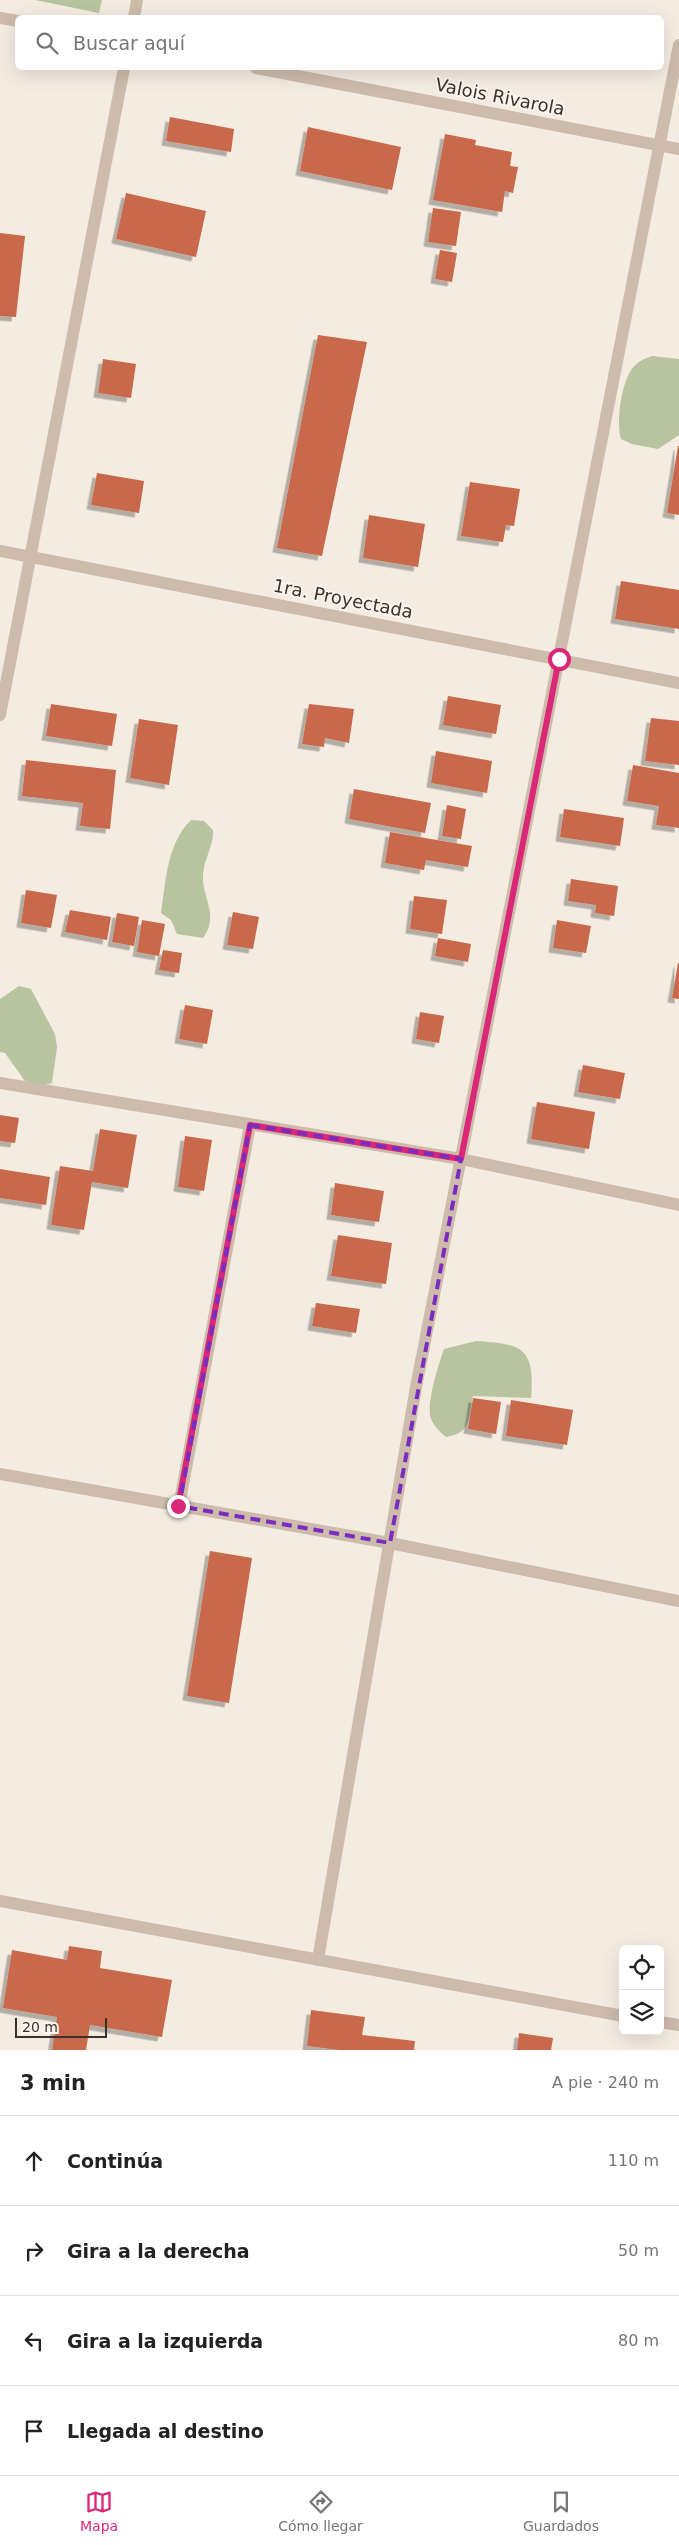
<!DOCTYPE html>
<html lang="es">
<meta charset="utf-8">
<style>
body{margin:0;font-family:"DejaVu Sans",sans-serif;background:#f2f2f2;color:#222}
.controls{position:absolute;right:15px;bottom:15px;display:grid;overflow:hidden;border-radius:8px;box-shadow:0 5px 20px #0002}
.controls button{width:45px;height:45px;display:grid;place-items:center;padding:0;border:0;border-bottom:1px solid #e0e0e0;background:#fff;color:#222;font:25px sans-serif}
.scale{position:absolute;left:15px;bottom:12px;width:92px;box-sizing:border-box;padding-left:5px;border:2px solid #3b302b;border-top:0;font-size:14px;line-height:18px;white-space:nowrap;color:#3b302b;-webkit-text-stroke:4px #fbf5ee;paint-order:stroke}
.stop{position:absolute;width:15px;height:15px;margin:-11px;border:4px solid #db2777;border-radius:50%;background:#fff}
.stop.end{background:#db2777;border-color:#fff;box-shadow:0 1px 5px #0008}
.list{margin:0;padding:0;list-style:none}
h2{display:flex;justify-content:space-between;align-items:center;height:65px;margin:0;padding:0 20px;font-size:21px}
h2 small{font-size:16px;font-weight:400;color:#767676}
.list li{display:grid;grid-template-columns:32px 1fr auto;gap:15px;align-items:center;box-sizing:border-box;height:90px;padding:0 20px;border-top:1px solid #e0e0e0}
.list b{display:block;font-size:19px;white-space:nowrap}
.list em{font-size:16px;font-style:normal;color:#767676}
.icon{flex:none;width:28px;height:28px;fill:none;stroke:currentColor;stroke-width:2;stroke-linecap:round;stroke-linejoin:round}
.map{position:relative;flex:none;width:679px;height:2050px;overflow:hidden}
.search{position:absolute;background:#fff;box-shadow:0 5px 20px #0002;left:15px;right:15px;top:15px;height:55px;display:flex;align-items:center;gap:12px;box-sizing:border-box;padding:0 18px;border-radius:8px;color:#767676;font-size:19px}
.sheet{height:425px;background:#fff}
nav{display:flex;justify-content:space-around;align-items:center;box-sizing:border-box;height:70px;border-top:1px solid #e0e0e0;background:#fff;font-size:14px;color:#767676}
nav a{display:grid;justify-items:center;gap:2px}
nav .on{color:#db2777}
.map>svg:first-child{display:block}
</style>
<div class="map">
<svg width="679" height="2050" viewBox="0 0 679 2050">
<defs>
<filter id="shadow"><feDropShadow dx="-4.5" dy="4.5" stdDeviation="0" flood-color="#0004"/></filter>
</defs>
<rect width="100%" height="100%" fill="#f4ebe1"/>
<!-- green -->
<g fill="#b8c4a0">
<path d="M35,0h67l-3,13z"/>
<path d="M652,356l27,3v76l-21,14 -26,-5 -11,-5c-5,-17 0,-55 11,-70 5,-7 11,-10 20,-13z"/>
<path d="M191,820l13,1 9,9c1,16 -9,28 -10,45 -1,24 17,40 0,63l-26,-4 -6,-14 -10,-7c5,-32 6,-70 30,-93z"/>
<path d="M19,986l12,3 24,45 2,13 -5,36 -12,3 -13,-2 -22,-31 -5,-1v-53z"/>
<path d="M476,1341c47,3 59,7 55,57l-58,-2c-5,22 -1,37 -27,41 -7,-6 -14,-12 -16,-22 -2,-17 8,-49 14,-66z"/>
</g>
<!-- building -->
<g fill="#c8694b" filter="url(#shadow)">
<path d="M170,117l64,12 -3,23 -65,-11z"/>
<path d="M308,127l93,20 -9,43 -92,-19z"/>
<path d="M445,134l31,6 -1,5 37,7 -2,14 8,1 -5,26 -8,-2 -3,21 -69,-12z"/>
<path d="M126,193l80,18 -10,46 -80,-18z"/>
<path d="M433,208l28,4 -5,34 -28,-4z"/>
<path d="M0,233l25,3 -9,81 -16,-1z"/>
<path d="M440,250l17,3 -5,29 -17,-3z"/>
<path d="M318,335l49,7 -45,214 -45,-8z"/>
<path d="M103,359l33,5 -5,34 -33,-5z"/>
<path d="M678,446h1v69l-12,-2z"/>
<path d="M97,473l47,8 -5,32 -48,-8z"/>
<path d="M470,482l50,7 -6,37 -8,-1 -3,17 -42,-6z"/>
<path d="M369,515l56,9 -7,43 -55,-9z"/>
<path d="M621,581l58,9v39l-64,-10z"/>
<path d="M448,696l53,9 -5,29 -53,-9z"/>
<path d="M51,704l66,10 -5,32 -66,-10z"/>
<path d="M309,704l45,5 -5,34 -24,-5 -1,9 -22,-3z"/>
<path d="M651,718l28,3v44l-34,-4z"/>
<path d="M139,719l39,6 -9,60 -39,-7z"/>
<path d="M436,751l56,10 -5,32 -56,-10z"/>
<path d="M26,760l90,10 -6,59 -30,-3 3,-23 -61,-7z"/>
<path d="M633,765l46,8v55l-23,-3 3,-19 -32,-5z"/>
<path d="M354,789l77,14 -6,30 -76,-14z"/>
<path d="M447,805l19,4 -5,30 -19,-3z"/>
<path d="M564,809l60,9 -4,28 -60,-9z"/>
<path d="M390,832l82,14 -4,21 -42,-7 -2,10 -39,-7z"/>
<path d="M571,879l47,7 -4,30 -19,-3 1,-8 -28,-4z"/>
<path d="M26,890l31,5 -6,33 -30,-5z"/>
<path d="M414,896l33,4 -5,34 -32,-5z"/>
<path d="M70,910l41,7 -4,23 -42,-8z"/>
<path d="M233,912l26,5 -6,32 -26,-4z"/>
<path d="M117,913l22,4 -5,29 -22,-4z"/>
<path d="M142,920l23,4 -6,32 -22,-4z"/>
<path d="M557,920l34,6 -5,27 -33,-5z"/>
<path d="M438,938l33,6 -3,18 -33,-6z"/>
<path d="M163,950l19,3 -3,20 -20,-3z"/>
<path d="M678,963h1v36l-7,-1z"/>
<path d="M185,1005l28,5 -6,34 -28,-5z"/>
<path d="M420,1012l24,4 -5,27 -23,-4z"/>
<path d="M583,1065l42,8 -5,26 -42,-7z"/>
<path d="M537,1102l58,10 -6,37 -58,-10z"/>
<path d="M0,1115l19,3 -4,25 -15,-2z"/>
<path d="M100,1129l37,6 -9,53 -36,-6 -8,48 -33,-5 9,-59 33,5z"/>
<path d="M185,1136l27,4 -8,51 -26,-4z"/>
<path d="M0,1169l50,8 -4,28 -46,-7z"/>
<path d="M335,1183l49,8 -5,31 -48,-7z"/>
<path d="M338,1235l54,8 -6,41 -55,-8z"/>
<path d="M316,1303l44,6 -4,24 -44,-7z"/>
<path d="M473,1398l28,4 -5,32 -28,-5z"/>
<path d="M511,1400l62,10 -6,35 -61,-9z"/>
<path d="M210,1551l42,7 -23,145 -42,-7z"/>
<path d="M69,1946l33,5 -2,17 72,12 -10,57 -72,-12 -4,25h-34l5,-33 -54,-9 9,-58 55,10z"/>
<path d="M311,2010l54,7 -3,18 53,6 -1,9h-75l-32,-4z"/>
<path d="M519,2033l34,5 -2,12h-34z"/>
</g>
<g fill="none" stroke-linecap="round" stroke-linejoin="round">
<!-- minor -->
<g stroke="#cdbbac" stroke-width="12">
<path d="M0,18l18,3"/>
<path d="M134,18l3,-18"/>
<path d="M256,68l423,81"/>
<path d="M0,551l679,132"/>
<path d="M0,715l124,-647"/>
<path d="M0,1083l461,76 218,46"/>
<path d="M0,1474l390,69 289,58"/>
<path d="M179,1506l71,-381"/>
<path d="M0,1901l623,115"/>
<path d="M318,1960l98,-573 263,-1342"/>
<path d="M660,2022l19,3"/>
</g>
</g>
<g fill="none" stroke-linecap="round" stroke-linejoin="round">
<!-- route -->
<path stroke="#db2777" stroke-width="6" d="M178,1506l72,-381 211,34 98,-500"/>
</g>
<!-- marked area -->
<path fill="none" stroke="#7b2cbf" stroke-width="4" stroke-dasharray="10 6" stroke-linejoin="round" d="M250,1125l211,34 -71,384 -211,-37z"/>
<g text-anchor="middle" stroke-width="4" stroke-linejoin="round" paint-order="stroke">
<!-- street labels -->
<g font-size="18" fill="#3b302b" stroke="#fbf5ee">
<text transform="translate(500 97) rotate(11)" y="6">Valois Rivarola</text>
<text transform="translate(343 599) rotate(11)" y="6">1ra. Proyectada</text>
</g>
</g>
</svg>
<div class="controls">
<button><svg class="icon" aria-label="locate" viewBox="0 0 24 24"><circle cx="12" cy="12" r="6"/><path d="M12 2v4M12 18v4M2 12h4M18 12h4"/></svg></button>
<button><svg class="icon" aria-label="layers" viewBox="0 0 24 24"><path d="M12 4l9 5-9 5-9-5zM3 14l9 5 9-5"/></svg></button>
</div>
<div class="scale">20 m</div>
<div class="stop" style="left:559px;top:659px"></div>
<div class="stop end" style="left:178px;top:1506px"></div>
<div class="search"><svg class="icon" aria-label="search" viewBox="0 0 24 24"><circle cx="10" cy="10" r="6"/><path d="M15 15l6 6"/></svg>Buscar aquí</div>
</div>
<section class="sheet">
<h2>3 min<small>A pie · 240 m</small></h2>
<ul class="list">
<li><svg class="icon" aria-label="ahead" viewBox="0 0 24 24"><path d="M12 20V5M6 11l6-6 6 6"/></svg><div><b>Continúa</b></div><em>110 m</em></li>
<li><svg class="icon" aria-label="right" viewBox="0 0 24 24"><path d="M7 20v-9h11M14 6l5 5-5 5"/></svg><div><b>Gira a la derecha</b></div><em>50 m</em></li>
<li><svg class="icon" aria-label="left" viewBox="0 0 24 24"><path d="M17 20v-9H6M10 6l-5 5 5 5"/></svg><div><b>Gira a la izquierda</b></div><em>80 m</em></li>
<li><svg class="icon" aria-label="arrive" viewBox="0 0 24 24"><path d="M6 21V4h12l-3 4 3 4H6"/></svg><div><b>Llegada al destino</b></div></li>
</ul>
</section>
<nav>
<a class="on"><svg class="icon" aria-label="map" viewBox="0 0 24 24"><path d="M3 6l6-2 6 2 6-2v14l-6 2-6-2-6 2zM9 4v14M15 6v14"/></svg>Mapa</a>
<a><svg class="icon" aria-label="directions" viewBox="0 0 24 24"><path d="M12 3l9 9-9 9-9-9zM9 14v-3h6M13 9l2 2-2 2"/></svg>Cómo llegar</a>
<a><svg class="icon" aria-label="saved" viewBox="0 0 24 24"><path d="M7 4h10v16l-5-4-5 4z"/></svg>Guardados</a>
</nav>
